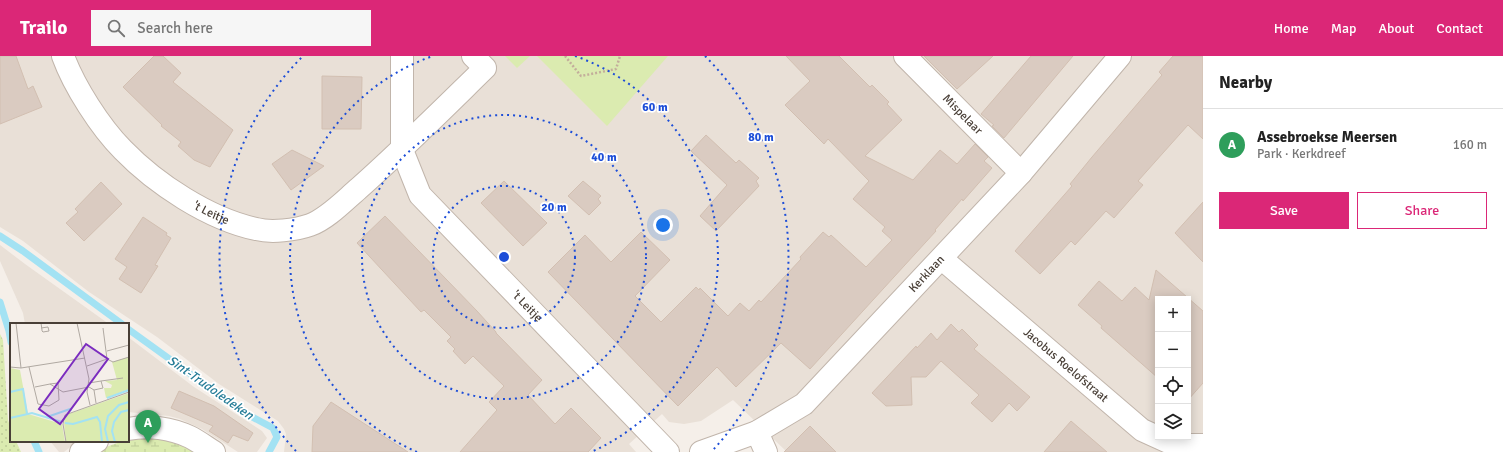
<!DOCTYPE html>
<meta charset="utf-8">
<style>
body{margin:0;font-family:Signika,sans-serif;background:#f6f6f6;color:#222}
.controls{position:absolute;right:12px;bottom:12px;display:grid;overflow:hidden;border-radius:0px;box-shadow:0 2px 10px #0003}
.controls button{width:36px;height:36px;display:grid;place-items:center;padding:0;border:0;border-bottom:1px solid #e0e0e0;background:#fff;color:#222;font:20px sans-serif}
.you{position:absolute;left:663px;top:169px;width:14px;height:14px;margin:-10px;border:3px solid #fff;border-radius:50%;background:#1a73e8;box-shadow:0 0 0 6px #1a73e833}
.badge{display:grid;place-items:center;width:26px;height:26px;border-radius:50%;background:#db2777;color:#fff;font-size:13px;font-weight:700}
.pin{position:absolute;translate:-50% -33px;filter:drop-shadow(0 1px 2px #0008)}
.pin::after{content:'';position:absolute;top:21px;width:14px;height:12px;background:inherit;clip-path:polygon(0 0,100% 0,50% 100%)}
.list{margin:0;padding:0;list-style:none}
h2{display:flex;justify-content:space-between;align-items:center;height:52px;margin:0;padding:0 16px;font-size:17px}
h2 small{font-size:13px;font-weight:400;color:#767676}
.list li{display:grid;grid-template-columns:26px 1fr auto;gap:12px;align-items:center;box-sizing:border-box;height:72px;padding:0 16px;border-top:1px solid #e0e0e0}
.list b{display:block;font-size:15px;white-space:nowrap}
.list p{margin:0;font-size:13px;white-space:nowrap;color:#767676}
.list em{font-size:13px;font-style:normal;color:#767676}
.actions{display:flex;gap:8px;padding:12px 16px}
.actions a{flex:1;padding:9px 0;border:1px solid #db2777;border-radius:0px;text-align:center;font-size:14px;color:#db2777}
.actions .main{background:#db2777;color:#fff}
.icon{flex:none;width:22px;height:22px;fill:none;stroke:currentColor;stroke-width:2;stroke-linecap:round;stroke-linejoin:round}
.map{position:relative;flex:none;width:1203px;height:396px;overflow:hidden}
header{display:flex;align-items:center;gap:24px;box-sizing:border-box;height:56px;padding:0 20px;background:#db2777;color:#fff}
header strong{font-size:19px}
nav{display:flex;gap:22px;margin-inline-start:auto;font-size:14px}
.search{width:280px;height:36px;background:#f6f6f6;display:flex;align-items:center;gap:10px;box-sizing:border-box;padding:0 14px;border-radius:0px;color:#767676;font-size:15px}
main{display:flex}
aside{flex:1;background:#fff}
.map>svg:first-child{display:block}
</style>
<header>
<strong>Trailo</strong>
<div class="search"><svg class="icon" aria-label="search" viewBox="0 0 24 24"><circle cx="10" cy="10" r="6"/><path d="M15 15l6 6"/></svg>Search here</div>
<nav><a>Home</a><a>Map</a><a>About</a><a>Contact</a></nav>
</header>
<main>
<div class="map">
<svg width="1203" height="396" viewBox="0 0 1203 396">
<defs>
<pattern id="grass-dots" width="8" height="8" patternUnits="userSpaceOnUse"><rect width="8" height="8" fill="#dbebb0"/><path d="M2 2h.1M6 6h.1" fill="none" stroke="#bdcb98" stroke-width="1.8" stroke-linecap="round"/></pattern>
<pattern id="wetland-marsh" width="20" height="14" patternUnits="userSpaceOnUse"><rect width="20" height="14" fill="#dbebb0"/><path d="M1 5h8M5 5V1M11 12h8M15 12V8" fill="none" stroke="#bdcb98"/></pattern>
</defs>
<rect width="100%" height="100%" fill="#f5efe9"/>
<!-- residential -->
<g fill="#e9e0d7" fill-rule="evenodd">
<path d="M0,0h1203v396h-416l-54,-52 -32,21 -17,3 -15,-2 -7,-8 -33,30 7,8h-352l2,-18 -2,-5 -6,-8 -59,-37 -62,-47 -68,-45 -66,-51 -23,-14zM1158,243h30v138h-30z"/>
<path d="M0,189l25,19 84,60h-84l-2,-11 -23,-52z"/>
<path d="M128,281l66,50 68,44 5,7 -10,14h-19l-36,-23 -22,-10 -11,-3 -41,-4z"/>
<path d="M50,385h28l-14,11h-5z"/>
</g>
<!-- grass -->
<path fill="url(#grass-dots)" d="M0,278l3,6 5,80 3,9v12h5l5,11h-21z"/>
<!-- wetland -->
<path fill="url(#wetland-marsh)" d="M163,382l35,14h-101c21,-13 43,-13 66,-14z"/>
<!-- park -->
<g fill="#dbebb0">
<path d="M505,0h25l-13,12z"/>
<path d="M537,0h131l-61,70z"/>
</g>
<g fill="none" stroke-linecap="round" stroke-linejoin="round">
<!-- stream -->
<g stroke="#a3e2f3" stroke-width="7">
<path d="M0,180l23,15 99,73"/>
<path d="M0,246l9,29 2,11"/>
<path d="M128,273l115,83 30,16 4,9 -8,15"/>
<path d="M34,385l5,11"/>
</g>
</g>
<!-- building -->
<g fill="#dacbc1" stroke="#d2bfb1">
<path d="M0,0h16l12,33 5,-3 9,21 -42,17z"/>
<path d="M154,0h9l18,17 -8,9 60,48 -23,37 -16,-7 -16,-14 3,-4 -20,-16 1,-1 -39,-38z"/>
<path d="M786,0h53l31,31 2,-2 17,17 -2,2 15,16 -37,36 48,24 27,-30 17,14 18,-20 13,13 -4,4 8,7 -29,33 -1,-2 -27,31 1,1 -126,138 -29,-26 -45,44 -19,-20 -39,39 -130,-134 37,-37 26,27 30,-30 29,28 -35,36 26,26 35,-35 3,3 1,-2 28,28 12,-13 9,8 10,-11 2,2 40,-43 -1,-2 23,-25 6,5 2,-2 35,32 26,-27 -10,-9 3,-4 -32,-28 16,-18 -41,-42 -4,5 -39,-39 25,-24z"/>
<path d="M924,0h69l-36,33z"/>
<path d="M1031,0h42l-69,82 -12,-12 2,-1 -13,-11z"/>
<path d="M1173,0h30v83l-15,-14 -50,56 5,4 -29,33 -8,-7 -31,34 -4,-4 -31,33 -25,-23 57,-65 -2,-2 22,-27 70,-82 -3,-3z"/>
<path d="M322,20l40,1 -1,52h-39z"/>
<path d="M706,79l30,28 3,-3 20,18 -3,3 3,5 -43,45 -16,-15 27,-31 -36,-34z"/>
<path d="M292,94l32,16 -33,24 -19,-26z"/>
<path d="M504,125l43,42 -24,23 -42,-43z"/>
<path d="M583,125l18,15 -3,3 3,4 -12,12 -21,-19z"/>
<path d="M101,126l21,22 -38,37 -18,-18 12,-11 -3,-3z"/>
<path d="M1203,146v60l-28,-29z"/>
<path d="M385,160l92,95 19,21v1l46,47 -14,15 27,29 16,-16 30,30 -13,14h-128l37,-42 -8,-8 15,-16 -31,-30 -8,8 -12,-13 2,-2 -8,-8 4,-4 -27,-27 -3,2 -64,-69z"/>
<path d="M143,161l24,16 -1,2 5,3 -16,27 3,1 -17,27 -22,-14 8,-12 -12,-8z"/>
<path d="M1156,214l47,41v72l-15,17v-101h-30v79l-57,-50 1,-2 -24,-21 21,-24 23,20 13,-14 14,13z"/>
<path d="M951,268l8,8 3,-3 16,16 -4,4 56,48 -13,14 -8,-8 -17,19 -21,-19 8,-8 -38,-34 -15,16h-15l1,28 -26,1 -14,-13 44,-47 1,2 14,-15 6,7z"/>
<path d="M179,335l35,15 39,27 -5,8 -15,-6 -5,8 -19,-12 4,-5 -42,-18z"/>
<path d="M331,346l77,50h-96l1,-26z"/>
<path d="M1071,365l36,31h-63z"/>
<path d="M810,370l26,26h-52z"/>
</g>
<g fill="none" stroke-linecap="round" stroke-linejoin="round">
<!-- minor casing -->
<g stroke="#c1b5ab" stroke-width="24">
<g id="minor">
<path id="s1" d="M63,0c11,30 37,71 60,94 33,34 86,69 133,79 15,4 40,1 54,-4 17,-6 35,-25 48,-36 44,-39 85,-80 127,-121l-12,-12"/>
<path id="s2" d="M402,0v94l18,45 248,257"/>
<path id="s3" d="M905,0l116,117"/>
<path id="s4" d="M942,203l200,171 33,15h28"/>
<path d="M128,373c20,-4 43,-1 62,8 8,4 16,10 24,15"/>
<path d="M757,376l9,20"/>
<path d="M81,396l16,-11"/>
<path id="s5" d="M701,396l56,-20 47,-28 217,-231 99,-117"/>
</g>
</g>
<!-- path -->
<path stroke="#c3ae9b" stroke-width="2.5" stroke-dasharray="2 2" stroke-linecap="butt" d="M565,0l16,20 35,-7 4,-13"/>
<!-- minor -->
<use href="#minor" stroke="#fff" stroke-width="22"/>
</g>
<!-- distance rings -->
<g fill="none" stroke="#1d4ed8" stroke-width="2" stroke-dasharray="2 4">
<circle cx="504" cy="201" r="71"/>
<circle cx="504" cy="201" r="142"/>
<path d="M417 396A213 213 0 0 1 433 0M575 0A213 213 0 0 1 591 396"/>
<path d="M296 395A284 284 0 0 1 303 0M705 0A284 284 0 0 1 712 395"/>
</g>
<g text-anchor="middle" stroke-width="3.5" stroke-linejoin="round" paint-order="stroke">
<!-- street labels -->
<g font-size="12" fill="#493f37" stroke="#fff">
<text dy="4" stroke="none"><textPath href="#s3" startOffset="82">Mispelaar</textPath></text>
<text dy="4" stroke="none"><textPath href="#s1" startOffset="221">'t Leitje</textPath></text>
<text dy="4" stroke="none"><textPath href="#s5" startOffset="293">Kerklaan</textPath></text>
<text dy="4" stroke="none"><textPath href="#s2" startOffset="297">'t Leitje</textPath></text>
<text dy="4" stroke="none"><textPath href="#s4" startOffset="163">Jacobus Roelofstraat</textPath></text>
</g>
<!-- water labels -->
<g font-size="13" font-style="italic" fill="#267d98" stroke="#fff">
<text transform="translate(211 331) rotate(35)" y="5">Sint-Trudoledeken</text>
</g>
</g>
<!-- overview -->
<g transform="translate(10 267)">
<rect width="119" height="119" fill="#f5efe9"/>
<path d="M0,45l10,2 8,44 34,10 3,18h-55z" fill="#dbebb0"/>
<path d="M119,70v49h-63l-2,-19 2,-8z" fill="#dbebb0"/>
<path d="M119,34v32l-23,9 -2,-10h7l1,-3 -7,-4 12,-1 -5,-18z" fill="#dbebb0"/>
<path fill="none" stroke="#a3e2f3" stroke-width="2" d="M0,69l13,-3 4,25M97,75l22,-8M37,94l23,-8 1,2M0,95l22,-5 30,9M55,100l8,1 24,-7 3,5 2,20M98,119l-3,-13 3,-13 11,-11 10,-3M105,119l-3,-11 2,-9 7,-10 8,-2"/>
<path fill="none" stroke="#b0a9a2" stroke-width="1" d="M6,0l5,45M31,0l1,7v1l1,1 6,-1 -1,-4 -7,1M67,0l12,56 -2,13 3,13M97,28l22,-6M97,36l6,3 16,-5M77,43l20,-7 -4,-31M0,44l11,1 64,-10M19,44l9,37 11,2 10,-6 -1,-17 -8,1M91,58l22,-3M25,64l15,-3 13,8 26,-5 5,3 9,-2 -2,-7 -12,2M84,67l2,13M56,119l-3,-18 2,-9 64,-23"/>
<path fill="#7b2cbf" fill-opacity="0.15" stroke="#7b2cbf" stroke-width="2" d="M76,21l22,15 -48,65 -21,-15z"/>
<rect width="119" height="119" fill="none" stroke="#493f37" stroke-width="2"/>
</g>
<circle cx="504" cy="201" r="6" fill="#1d4ed8" stroke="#fff" stroke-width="2"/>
<g font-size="12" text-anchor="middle" font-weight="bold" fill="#1d4ed8" stroke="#fff" stroke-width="3.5" stroke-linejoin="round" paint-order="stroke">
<text x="655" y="55">60 m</text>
<text x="761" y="85">80 m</text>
<text x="604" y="105">40 m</text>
<text x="554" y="155">20 m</text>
</g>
</svg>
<div class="controls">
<button>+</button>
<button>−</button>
<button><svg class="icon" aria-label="locate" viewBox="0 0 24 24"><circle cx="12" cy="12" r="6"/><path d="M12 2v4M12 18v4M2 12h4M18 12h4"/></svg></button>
<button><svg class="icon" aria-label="layers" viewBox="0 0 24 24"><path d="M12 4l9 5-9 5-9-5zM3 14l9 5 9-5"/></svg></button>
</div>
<div class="you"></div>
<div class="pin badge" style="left:148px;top:387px;background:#2e9e5b">A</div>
</div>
<aside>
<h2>Nearby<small></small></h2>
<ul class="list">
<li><span class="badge" style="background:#2e9e5b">A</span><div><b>Assebroekse Meersen</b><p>Park · Kerkdreef</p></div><em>160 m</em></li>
</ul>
<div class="actions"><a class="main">Save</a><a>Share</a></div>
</aside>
</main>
